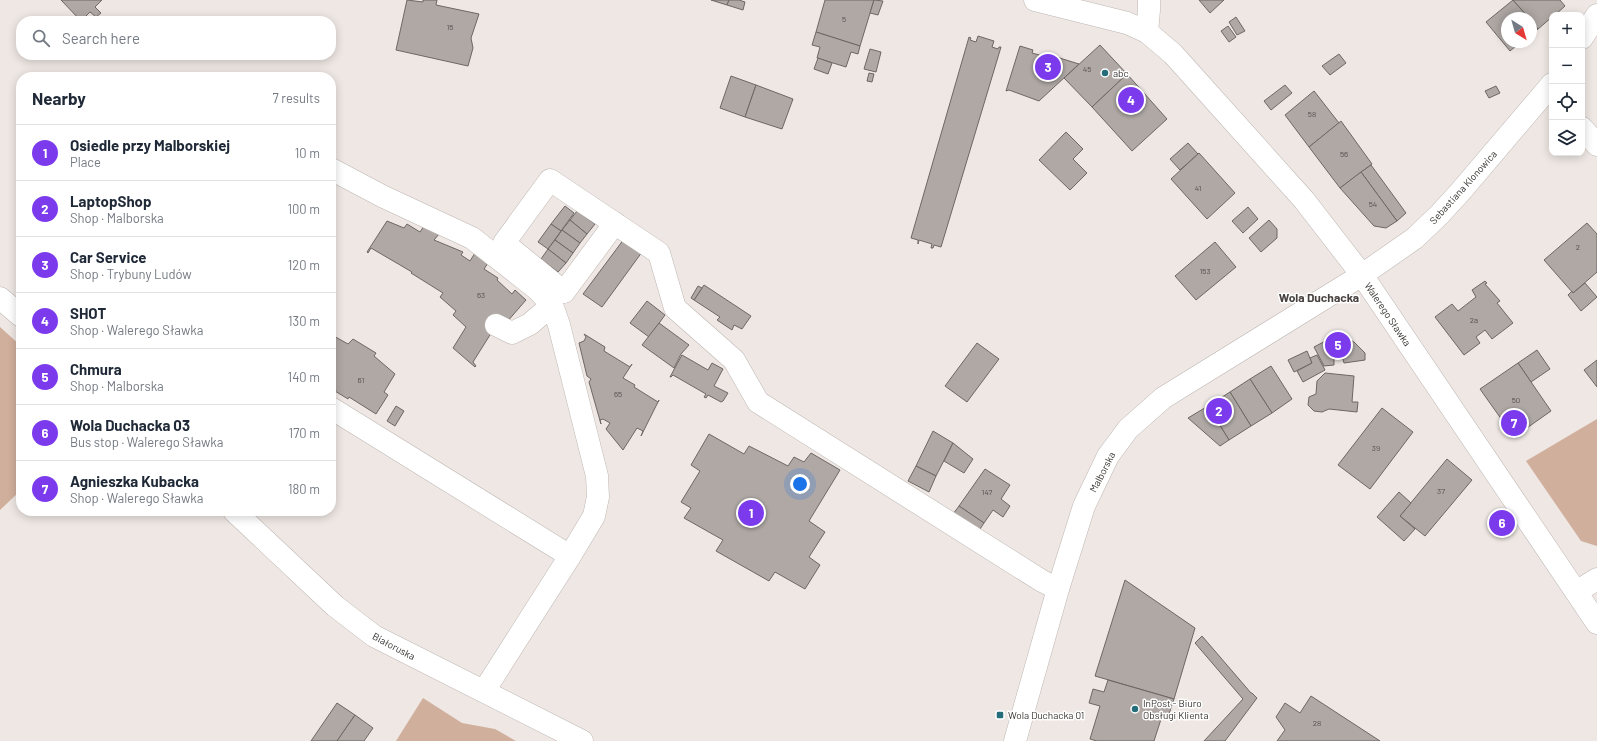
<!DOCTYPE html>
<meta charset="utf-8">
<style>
body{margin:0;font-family:Barlow,sans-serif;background:#f2f2f3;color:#1f2937}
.controls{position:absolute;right:12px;top:12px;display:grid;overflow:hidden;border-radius:8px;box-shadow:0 2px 10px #0003}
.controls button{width:36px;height:36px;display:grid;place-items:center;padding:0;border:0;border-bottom:1px solid #e0e1e3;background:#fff;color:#1f2937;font:20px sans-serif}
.compass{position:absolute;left:1501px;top:12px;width:36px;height:36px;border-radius:50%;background:#fff;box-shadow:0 2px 10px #0003;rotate:143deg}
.you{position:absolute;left:800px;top:484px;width:14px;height:14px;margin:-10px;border:3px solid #fff;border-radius:50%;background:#1a73e8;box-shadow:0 0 0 6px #1a73e833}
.badge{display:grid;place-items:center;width:26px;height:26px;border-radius:50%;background:#7c3aed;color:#fff;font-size:13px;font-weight:700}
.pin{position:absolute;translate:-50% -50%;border:2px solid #fff;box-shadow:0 1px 4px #0006}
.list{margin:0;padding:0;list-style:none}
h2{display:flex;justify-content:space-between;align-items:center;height:52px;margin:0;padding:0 16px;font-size:17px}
h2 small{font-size:13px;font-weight:400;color:#747a83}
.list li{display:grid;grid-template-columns:26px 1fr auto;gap:12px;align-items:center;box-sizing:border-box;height:56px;padding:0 16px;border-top:1px solid #e0e1e3}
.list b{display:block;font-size:15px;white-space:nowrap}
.list p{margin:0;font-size:13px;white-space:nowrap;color:#747a83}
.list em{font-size:13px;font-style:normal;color:#747a83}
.icon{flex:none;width:22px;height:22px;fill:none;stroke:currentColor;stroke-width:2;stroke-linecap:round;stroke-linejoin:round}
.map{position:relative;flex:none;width:1597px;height:741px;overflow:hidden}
.search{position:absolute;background:#fff;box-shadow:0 2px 10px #0003;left:16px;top:16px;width:320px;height:44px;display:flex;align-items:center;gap:10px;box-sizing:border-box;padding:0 14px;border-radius:16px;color:#747a83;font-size:15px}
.panel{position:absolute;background:#fff;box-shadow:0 2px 10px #0003;left:16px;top:72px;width:320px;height:444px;border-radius:16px}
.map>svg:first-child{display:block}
</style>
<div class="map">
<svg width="1597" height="741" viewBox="0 0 1597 741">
<rect width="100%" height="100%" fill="#eee7e3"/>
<!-- green -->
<g fill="#d1af9d">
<path d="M0,327l21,19v144l-21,20z"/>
<path d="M1597,419v127l-16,-5 -55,-80z"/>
<path d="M423,698l39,25 33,6 21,12h-120z"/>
</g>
<!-- building -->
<g fill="#afa8a5" stroke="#6d6864">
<path d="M61,0h41l-7,7 6,6 -5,4 -6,-5 -9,9z"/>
<path d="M407,0l16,2v-2h14l-1,5 43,9 -8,24 2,10 -5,18 -72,-16z"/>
<path d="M711,0h18l-2,5z"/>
<path d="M729,0h10l6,2 -2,8 -16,-5z"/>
<path d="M825,0h49l-14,46 -44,-14z"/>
<path d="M874,0l9,1 -5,14 -8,-2z"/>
<path d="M1199,0h25l-14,13z"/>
<path d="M1513,0l16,18h-22v24h14l-11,9 -24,-29z"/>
<path d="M1513,0h47l5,6 -10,9h-3v2l-14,12 -7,-8v-3h-2z"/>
<path d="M1236,17l9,14 -8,4 -8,-13z"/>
<path d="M1531,21l7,8 -7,5z"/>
<path d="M1228,26l8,11 -7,5 -8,-11z"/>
<path d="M816,32l44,14 -2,8 -7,-2 -5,15 -29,-9 3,-11 -8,-2z"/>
<path d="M978,36l16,5 -2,6 6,2 1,-2h2l-60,200 -7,-2 -1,3h-2l1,-4 -13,-4 -1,4v-4l-7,-2 58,-201 2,1 -1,2 6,2z"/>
<path d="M1100,45l27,29 -35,33 -28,-29z"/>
<path d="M1020,46l13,4 -1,3 18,5v-3l29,9 -40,37 -30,-11 -3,1z"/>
<path d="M870,49l11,3 -5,20 -12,-3z"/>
<path d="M1339,54l7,9 -16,12 -8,-9z"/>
<path d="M818,58l14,5 -4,11 -14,-5z"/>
<path d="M869,73l5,1 -2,8 -5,-1z"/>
<path d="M1127,74l40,45 -35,32 -40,-44z"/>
<path d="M731,76l25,9 -11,32 -25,-9z"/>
<path d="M756,85l37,14 -11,30 -37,-12z"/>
<path d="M1285,85l7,8 -21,17 -7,-9z"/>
<path d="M1496,86l4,7 -11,5 -4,-7z"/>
<path d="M1314,91l25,32 -30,24 -24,-32z"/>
<path d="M1341,121l31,43 -32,24 -31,-41z"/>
<path d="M1066,132l17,17 -10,10 14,14 -17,17 -31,-30z"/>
<path d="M1188,143l10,11 -18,16 -10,-11z"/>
<path d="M1199,153l36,40 -28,26 -36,-40z"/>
<path d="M1371,165l35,48 -9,8 -36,-49z"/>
<path d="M1361,172l36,49 -11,7 -12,-2 -34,-38z"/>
<path d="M565,206l9,7 -13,18 -10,-7z"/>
<path d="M1248,207l10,12 -15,14 -11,-12z"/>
<path d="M577,211l18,13 -8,10 -17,-14z"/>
<path d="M570,220l17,14 -7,9 -18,-13z"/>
<path d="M1269,220l8,9v9l-16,14 -12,-14z"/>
<path d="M387,221l17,7 3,-4 13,8 4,-6 15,8 -5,6 29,12 -2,3 9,6 5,-8 13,10 -4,6 14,9 -1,2 15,14 3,-4 11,10 -20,23 -6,-4 -27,43 3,4 -1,1 -22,-19 13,-21 -13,-12 3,-4 -16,-14 3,-4 -32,-20 1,-1 -41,-24 -3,5 -1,-1z"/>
<path d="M1587,223l10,11v38l-24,21 -29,-33z"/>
<path d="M551,224l10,7 -13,18 -10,-7z"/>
<path d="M562,230l18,13 -7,10 -18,-13z"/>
<path d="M627,235l18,13 -43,59 -19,-13z"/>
<path d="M555,240l18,13 -7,10 -18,-14z"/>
<path d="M1215,242l21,25 -40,33 -21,-24z"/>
<path d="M548,249l18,14 -8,9 -17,-13z"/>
<path d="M1485,281l2,2 -2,1 15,17 -3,2 16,20 -21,16 -7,-9 -9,7 4,6 -16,12 -29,-38 17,-13 6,7 18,-14 -4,-7z"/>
<path d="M1585,283l12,14 -16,14 -13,-16 4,-4 1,2z"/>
<path d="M704,285l47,31 -9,13 -8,-4 -2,5 -15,-10 3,-3 -26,-17z"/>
<path d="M698,286l4,2 -8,12 -3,-2z"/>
<path d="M647,301l18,14 -16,22 -19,-14z"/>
<path d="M659,323l30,22 -8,9 -7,14 -32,-23z"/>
<path d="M584,334l21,13 -1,4 26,16 2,-3 -9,14 12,7 -1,2 24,15 1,-2 -18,36 2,-5 -6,-3 -14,22 -17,-21 4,-6 -7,-4 -3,1 1,4 -12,-42 2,-3 -4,-3 -8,-33 5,-2 2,-4z"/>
<path d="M332,335l16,9 5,-5 23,14 -2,3 21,18 -11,18 4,3 -12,19 -27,-17 -1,2 -13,-8 1,-2 -5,-3v-49z"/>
<path d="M1333,337l13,1 8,4 11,11v7l-21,3 -2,-7 -8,1v8l-10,1 -10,-19z"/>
<path d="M977,343l22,16 -32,43 -22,-16z"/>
<path d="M1537,350l13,19 -19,13 -13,-19z"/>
<path d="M1307,351l5,12 -18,9 -6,-12z"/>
<path d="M682,355l26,15 4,-7 11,6 -9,17 14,7 -5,8 -2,1 -13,-7 -2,3 -2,-1 2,-3 -33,-19 -2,2h-1z"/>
<path d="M1317,355l8,15 -22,12 -6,-11 15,-8 -2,-5z"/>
<path d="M1597,360v27l-13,-17z"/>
<path d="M1518,363l33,48 -37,26 -34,-48z"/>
<path d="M1271,366l21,33 -20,14 -22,-34z"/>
<path d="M1325,373l29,3 -2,26h6l-1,10 -28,-3 -7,3 -8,-1 -6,-6 1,-8 7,-3 1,-13z"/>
<path d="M1250,379l22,34 -21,13 -21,-34z"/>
<path d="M1230,392l21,34 -22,14 -21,-34z"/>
<path d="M396,406l8,5 -9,15 -8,-5z"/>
<path d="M1208,406l21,34 -9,6 -32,-28z"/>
<path d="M1382,408l31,24 -43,57 -32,-24z"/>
<path d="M933,431l20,12 -17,33 -20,-10z"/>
<path d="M709,434l35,20 5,-8 39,20 6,-9 10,5 7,-9 29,17 -31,51 16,11 -16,25 11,8 -15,24 -30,-17 -6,9 -53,-30 7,-11 -39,-22 7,-10 -10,-6 19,-31 -9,-6z"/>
<path d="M953,443l20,16 -9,14 -20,-12z"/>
<path d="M1447,459l25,21 -47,56 -25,-20z"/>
<path d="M916,466l20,10 -7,16 -21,-11z"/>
<path d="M985,469l25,16 -9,14 9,7 -7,11 -10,-7 -9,13 -25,-17z"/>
<path d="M1399,492l12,11 -11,13 15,13 -11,12 -27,-24z"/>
<path d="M959,506l25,17 -6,9 -25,-18z"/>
<path d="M1125,580l70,48 -21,71 -79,-23z"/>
<path d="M1202,636l49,57h1l5,5 -32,43h-21l39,-42 -48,-56z"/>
<path d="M1108,680l66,19 -5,15 -6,-1 -9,28h-57l-7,-2 10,-33 -11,-3 4,-14 11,3z"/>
<path d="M1311,696l69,45h-103l8,-11 -9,-13 9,-14 15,10z"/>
<path d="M337,703l18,12 -18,26h-26z"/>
<path d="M355,715l18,13 -9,13h-27z"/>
</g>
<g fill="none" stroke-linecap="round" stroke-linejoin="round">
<!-- minor casing -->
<g stroke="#beb7b4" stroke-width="23">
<g id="minor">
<path d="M1035,0l92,23 20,9 26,22 131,146 58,75 235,348"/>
<path d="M1147,32l2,-22v-10"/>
<path d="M1582,38l15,-23"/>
<path d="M1582,128l15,17"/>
<path d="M331,169l51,27 90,42 65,51 15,16 7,20 38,151 1,21 -4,19 -24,40 -86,135"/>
<path d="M615,223l-51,69 -60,-49 46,-63 109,73 16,55 59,52 24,42 284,179 16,8"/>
<path d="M0,298l21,18"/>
<path d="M496,325l16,8 18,-9 22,-19"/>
<path d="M331,408l239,148"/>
<path d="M234,511l101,95 39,30 208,105"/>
<path d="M1576,592l21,-13"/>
<path d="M1015,741l43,-152 26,-83 24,-50 20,-27 35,-31 199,-123 53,-37 25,-24 21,-23 91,-107"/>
</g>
</g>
<!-- minor -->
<use href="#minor" stroke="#fff" stroke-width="22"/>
</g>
<!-- markers -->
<g fill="#256e79" stroke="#fff" stroke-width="1.5">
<circle cx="1105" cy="73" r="4"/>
<circle cx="1135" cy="709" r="4"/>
<rect x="996" y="711" width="8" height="8" rx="2"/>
</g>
<g text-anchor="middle" stroke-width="3" stroke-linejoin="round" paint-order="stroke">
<!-- number labels -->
<g font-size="8" fill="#555250">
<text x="844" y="22">5</text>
<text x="450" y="30">15</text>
<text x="1087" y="72">45</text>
<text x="1312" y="117">58</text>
<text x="1344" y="157">56</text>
<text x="1198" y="191">41</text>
<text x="1373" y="207">54</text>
<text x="1578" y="250">2</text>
<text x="1205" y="274">153</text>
<text x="481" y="298">63</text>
<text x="1474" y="323">2a</text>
<text x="361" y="383">61</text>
<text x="618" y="397">65</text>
<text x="1516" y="403">50</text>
<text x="1376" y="451">39</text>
<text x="1441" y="494">37</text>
<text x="987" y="495">147</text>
<text x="1317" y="726">28</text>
</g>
<!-- poi labels -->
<g font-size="10" fill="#373533" stroke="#fff" text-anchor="start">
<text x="1113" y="77">abc</text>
<text x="1143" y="707">InPost - Biuro<tspan x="1143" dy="12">Obsługi Klienta</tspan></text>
<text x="1008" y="719">Wola Duchacka 01</text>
</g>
<!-- street labels -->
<g font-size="10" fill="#373533" stroke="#fff">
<text transform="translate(1463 187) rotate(-48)" y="4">Sebastiana Klonowica</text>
<text transform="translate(1388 314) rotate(56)" y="4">Walerego Sławka</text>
<text transform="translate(1102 472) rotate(-63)" y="4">Malborska</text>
<text transform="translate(394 646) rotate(28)" y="4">Białoruska</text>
</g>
<!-- quarter labels -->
<g font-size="12" font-weight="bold" fill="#484340" stroke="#fff">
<text x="1319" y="302">Wola Duchacka</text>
</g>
</g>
</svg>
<div class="controls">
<button>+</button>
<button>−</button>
<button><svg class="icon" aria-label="locate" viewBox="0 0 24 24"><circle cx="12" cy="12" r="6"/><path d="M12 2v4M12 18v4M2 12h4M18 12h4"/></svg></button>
<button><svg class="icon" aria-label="layers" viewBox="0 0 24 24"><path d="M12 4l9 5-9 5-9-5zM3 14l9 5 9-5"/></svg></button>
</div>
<svg class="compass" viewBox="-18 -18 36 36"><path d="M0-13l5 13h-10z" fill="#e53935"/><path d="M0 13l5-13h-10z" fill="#747a83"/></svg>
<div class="you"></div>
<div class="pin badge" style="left:751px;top:513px">1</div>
<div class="pin badge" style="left:1219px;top:411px">2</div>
<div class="pin badge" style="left:1048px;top:67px">3</div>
<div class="pin badge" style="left:1131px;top:100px">4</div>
<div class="pin badge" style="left:1338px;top:345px">5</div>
<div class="pin badge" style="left:1502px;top:523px">6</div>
<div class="pin badge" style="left:1514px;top:423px">7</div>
<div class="search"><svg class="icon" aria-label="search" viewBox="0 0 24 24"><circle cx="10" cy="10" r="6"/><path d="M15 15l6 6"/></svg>Search here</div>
<section class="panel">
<h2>Nearby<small>7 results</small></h2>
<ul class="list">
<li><span class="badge">1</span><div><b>Osiedle przy Malborskiej</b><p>Place</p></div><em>10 m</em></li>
<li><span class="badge">2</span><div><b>LaptopShop</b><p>Shop · Malborska</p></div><em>100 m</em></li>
<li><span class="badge">3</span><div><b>Car Service</b><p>Shop · Trybuny Ludów</p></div><em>120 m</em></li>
<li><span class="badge">4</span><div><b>SHOT</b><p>Shop · Walerego Sławka</p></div><em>130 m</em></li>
<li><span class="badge">5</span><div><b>Chmura</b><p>Shop · Malborska</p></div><em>140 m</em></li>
<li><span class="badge">6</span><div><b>Wola Duchacka 03</b><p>Bus stop · Walerego Sławka</p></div><em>170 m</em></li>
<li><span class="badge">7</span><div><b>Agnieszka Kubacka</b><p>Shop · Walerego Sławka</p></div><em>180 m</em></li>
</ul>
</section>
</div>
